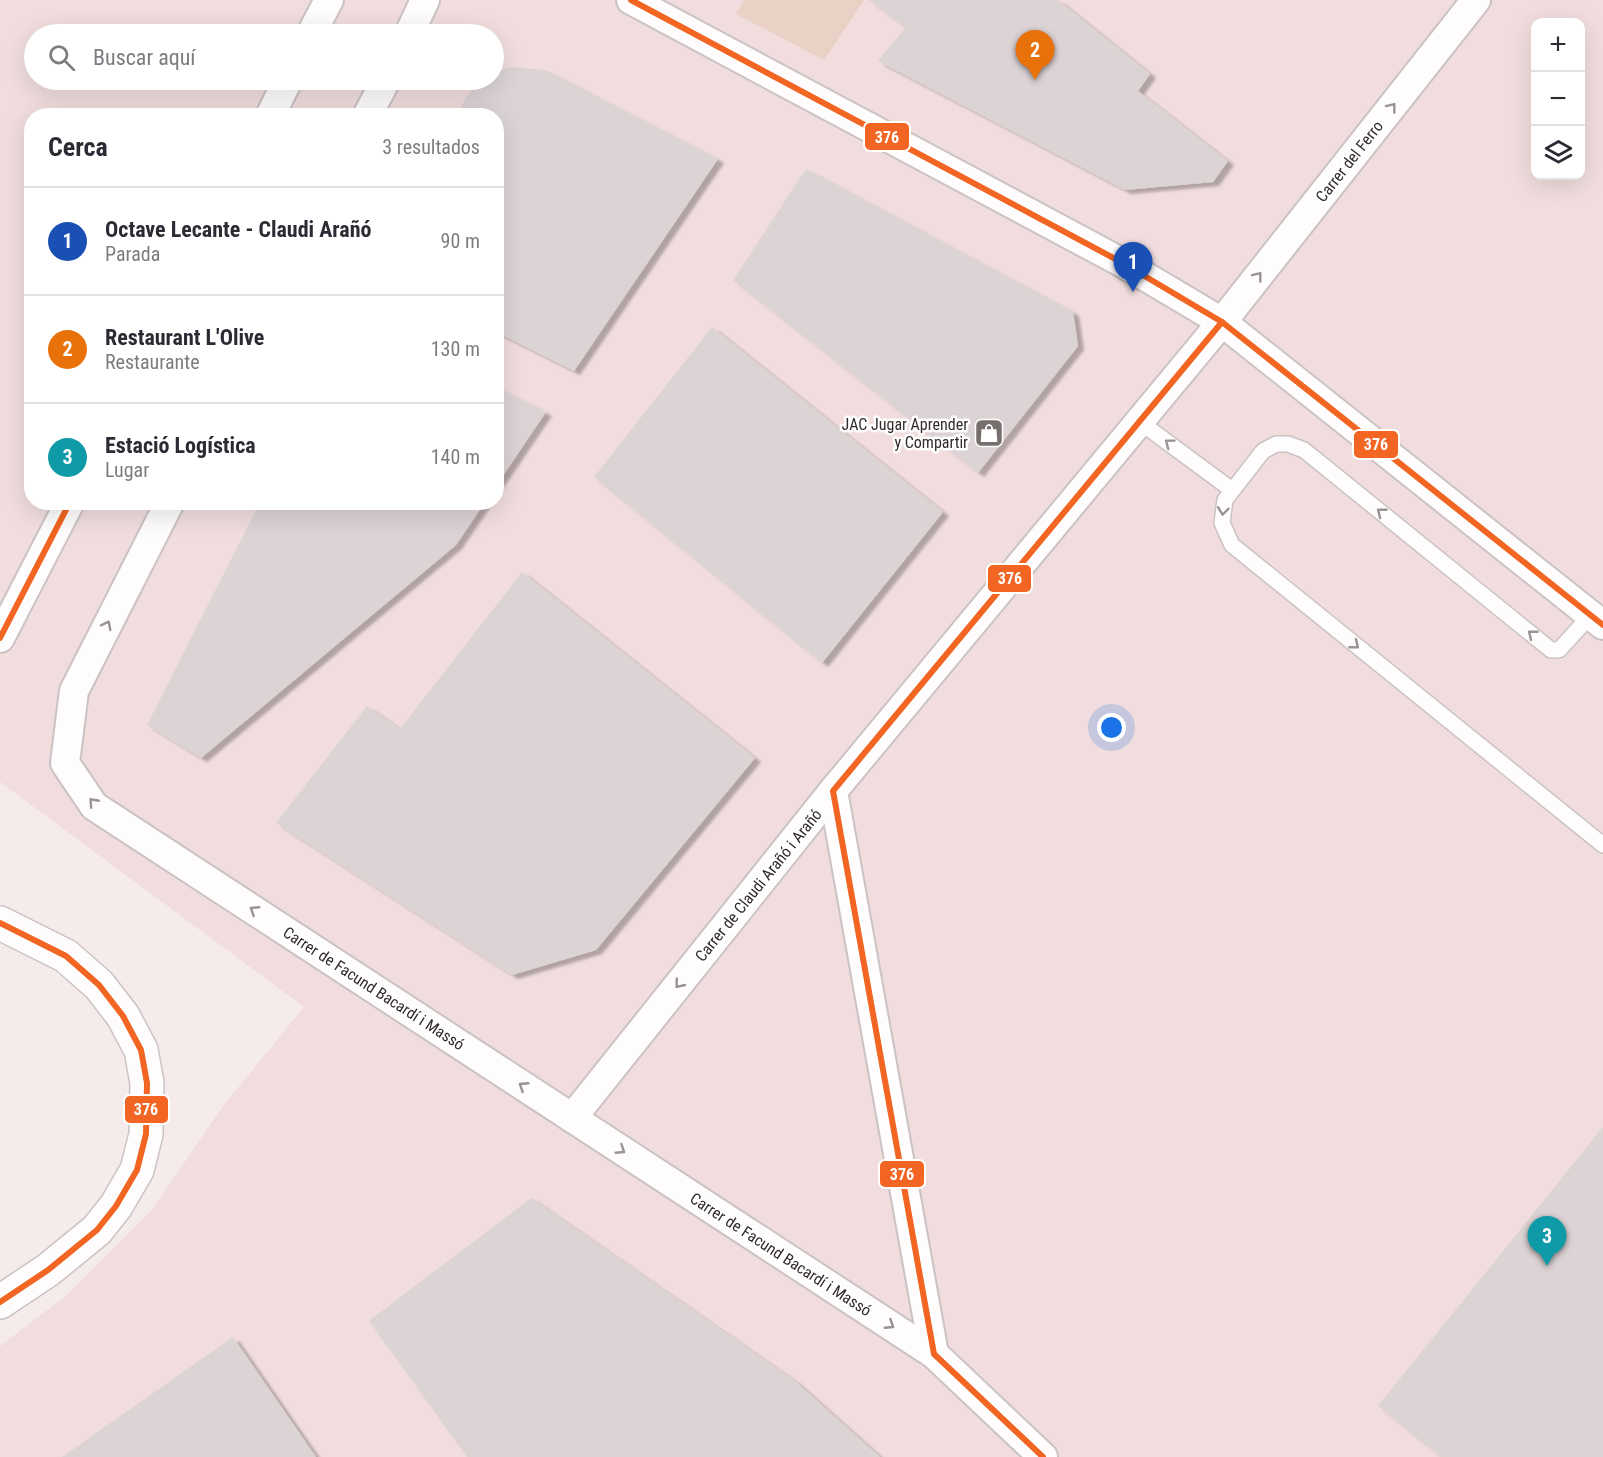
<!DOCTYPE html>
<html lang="es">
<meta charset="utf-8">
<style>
body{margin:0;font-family:"Roboto Condensed",sans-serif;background:#f7f7f7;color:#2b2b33}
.controls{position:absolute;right:18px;top:18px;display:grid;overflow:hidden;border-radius:12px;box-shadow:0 6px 24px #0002}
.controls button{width:54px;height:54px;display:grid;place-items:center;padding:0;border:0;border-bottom:2px solid #e1e1e2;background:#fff;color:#2b2b33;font:30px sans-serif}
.you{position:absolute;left:1112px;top:728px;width:21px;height:21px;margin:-15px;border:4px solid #fff;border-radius:50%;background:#1a73e8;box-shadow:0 0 0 9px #1a73e833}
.badge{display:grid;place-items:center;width:39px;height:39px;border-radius:50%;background:#111827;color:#fff;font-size:20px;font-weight:700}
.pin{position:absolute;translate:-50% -50px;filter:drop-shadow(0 2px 3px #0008)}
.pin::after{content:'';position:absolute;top:32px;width:21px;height:18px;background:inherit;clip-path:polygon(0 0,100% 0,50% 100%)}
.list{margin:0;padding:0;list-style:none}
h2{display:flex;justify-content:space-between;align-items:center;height:78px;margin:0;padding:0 24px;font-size:26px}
h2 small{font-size:20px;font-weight:400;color:#7c7c81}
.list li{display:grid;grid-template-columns:39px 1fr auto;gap:18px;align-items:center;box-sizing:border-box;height:108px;padding:0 24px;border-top:2px solid #e1e1e2}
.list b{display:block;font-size:22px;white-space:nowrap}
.list p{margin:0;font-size:20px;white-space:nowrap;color:#7c7c81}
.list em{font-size:20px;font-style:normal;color:#7c7c81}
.icon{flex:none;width:33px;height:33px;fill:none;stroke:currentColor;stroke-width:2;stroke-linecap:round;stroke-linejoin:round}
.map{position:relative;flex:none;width:1603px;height:1457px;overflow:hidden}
.search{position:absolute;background:#fff;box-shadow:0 6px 24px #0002;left:24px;top:24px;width:480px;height:66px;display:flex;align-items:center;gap:15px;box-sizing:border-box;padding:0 21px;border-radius:33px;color:#7c7c81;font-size:22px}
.panel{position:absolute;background:#fff;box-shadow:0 6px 24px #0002;left:24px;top:108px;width:480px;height:402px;border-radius:24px}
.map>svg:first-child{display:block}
</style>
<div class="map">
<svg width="1603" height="1457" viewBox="0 0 1603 1457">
<defs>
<filter id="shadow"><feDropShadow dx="6" dy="4" stdDeviation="1.5" flood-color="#0004"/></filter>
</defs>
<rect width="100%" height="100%" fill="#f6ebeb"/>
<!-- built -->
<path fill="#f1ddde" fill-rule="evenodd" d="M0,0h1603v1457h-1603v-111l66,-50 85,-85 72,-105 81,-99 -304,-225zM1536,22h44v154h-44zM34,34h460v46h-460zM32,116h464v386h-464z"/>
<!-- green -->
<path fill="#e9d1c6" d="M744,0h120l-40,60 -88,-46z"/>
<!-- building -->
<g fill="#dcd3d5" filter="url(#shadow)">
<path d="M869,0h189l92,74 -12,17 90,70 -15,21 -88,8 -247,-129 28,-34z"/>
<path d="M510,67l35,3 173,89 -144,212 -78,-39v-216h-39l8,-17 15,-19h14v-7z"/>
<path d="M806,169l267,143 5,34 -100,127 -245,-193z"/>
<path d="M712,327l231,185 -121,151 -228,-186z"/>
<path d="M496,387l50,25 -50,74z"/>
<path d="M260,502h225l-29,43 -255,213 -54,-33z"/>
<path d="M522,572l233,186 -159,192 -84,25 -236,-152 91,-117 33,23z"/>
<path d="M1603,1127v330h-162l-63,-51z"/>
<path d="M531,1198l264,183 85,76h-413l-98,-136z"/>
<path d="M233,1337l83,120h-254z"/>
</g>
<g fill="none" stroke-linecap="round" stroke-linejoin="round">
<!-- lane casing -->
<g stroke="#cbc3c3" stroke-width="18">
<g id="lane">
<path d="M1140,422l92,68"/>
<path d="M1591,615l-32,35h-8l-247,-200 -16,-6h-12l-13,7 -38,49 -3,23 10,22 371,300"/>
</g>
</g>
<!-- street casing -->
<g stroke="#cbc3c3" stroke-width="32">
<g id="street">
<path d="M631,0l490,262 101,60 381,303"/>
<path d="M311,34l18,-34"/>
<path d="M409,34l16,-34"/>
<path d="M270,116l18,-36"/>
<path d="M367,116l19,-36"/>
<path d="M170,502l-96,189 -9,72 29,43 840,548 109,103"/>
<path d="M0,638l70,-136"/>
<path d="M833,791l101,563"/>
<path d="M572,1118l261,-327 389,-469 254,-322"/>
</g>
</g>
<!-- highway casing -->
<g stroke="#cbc3c3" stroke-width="36">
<path id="highway" d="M0,923l66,33 33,29 24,31 18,34 6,33 -1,51 -9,36 -21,36 -19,24 -49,40 -48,32"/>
</g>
<!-- lane -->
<use href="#lane" stroke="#fefcfc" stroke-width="15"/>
<!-- street -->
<use href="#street" stroke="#fefcfc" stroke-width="28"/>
<!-- highway -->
<use href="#highway" stroke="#fefcfc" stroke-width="33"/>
<!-- bus-1 casing -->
<g stroke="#fff" stroke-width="10">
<g id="bus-1">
<path d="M631,0l490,262 101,60 381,303"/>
<path d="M0,638l70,-136"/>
<path d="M0,923l66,33 33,29 24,31 18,34 6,33 -1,51 -9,36 -21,36 -19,24 -49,40 -48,32"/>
<path d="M1043,1457l-109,-103 -101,-563 389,-469"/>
</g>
</g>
<!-- bus-1 -->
<use href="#bus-1" stroke="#f26522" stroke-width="6"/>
</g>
<!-- one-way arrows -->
<defs><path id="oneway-chevron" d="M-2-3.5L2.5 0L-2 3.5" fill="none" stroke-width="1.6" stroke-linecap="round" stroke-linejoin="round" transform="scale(1.5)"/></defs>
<g stroke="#989394">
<use href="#oneway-chevron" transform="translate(1392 107) rotate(-52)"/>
<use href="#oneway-chevron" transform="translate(1258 276) rotate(-52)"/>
<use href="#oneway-chevron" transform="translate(1169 443) rotate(-143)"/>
<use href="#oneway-chevron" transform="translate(1223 511) rotate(97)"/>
<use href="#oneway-chevron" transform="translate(1381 512) rotate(-141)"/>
<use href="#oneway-chevron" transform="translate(107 625) rotate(-63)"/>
<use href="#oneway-chevron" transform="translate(1532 634) rotate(-141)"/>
<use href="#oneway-chevron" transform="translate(1355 645) rotate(39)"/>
<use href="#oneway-chevron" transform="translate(93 802) rotate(-132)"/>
<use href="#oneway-chevron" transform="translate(254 910) rotate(-147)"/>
<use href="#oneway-chevron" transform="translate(679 984) rotate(129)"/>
<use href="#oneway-chevron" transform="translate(523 1086) rotate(-147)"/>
<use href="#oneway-chevron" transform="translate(621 1150) rotate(33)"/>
<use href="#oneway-chevron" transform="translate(890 1325) rotate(33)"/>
</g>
<!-- icons -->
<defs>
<g id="shop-square" transform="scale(1.5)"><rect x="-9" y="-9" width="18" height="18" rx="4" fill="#776e6e" stroke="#fff"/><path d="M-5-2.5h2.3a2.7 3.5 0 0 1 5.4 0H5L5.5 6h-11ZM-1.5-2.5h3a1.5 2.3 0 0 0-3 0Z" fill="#fff"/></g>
</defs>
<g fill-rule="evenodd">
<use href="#shop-square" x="989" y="433"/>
</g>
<g text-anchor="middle" stroke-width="5" stroke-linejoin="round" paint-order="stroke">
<!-- street labels -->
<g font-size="16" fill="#322a2b" stroke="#fff">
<text transform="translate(1349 161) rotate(-52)" y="6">Carrer del Ferro</text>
<text transform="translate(758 885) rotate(-51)" y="6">Carrer de Claudi Arañó i Arañó</text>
<text transform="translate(374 988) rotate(33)" y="6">Carrer de Facund Bacardí i Massó</text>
<text transform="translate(781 1254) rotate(33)" y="6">Carrer de Facund Bacardí i Massó</text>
</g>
<!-- poi labels -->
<g font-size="16" fill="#322a2b" stroke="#fff" text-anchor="end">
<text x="968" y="430">JAC Jugar Aprender<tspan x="968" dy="18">y Compartir</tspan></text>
</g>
</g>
<g stroke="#fff" stroke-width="2">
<rect x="864" y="122" width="46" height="29" rx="6" fill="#f26522"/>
<rect x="1353" y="430" width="46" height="29" rx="6" fill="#f26522"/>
<rect x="987" y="564" width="45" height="29" rx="6" fill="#f26522"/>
<rect x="124" y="1095" width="45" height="29" rx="6" fill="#f26522"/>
<rect x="879" y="1160" width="46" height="28" rx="6" fill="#f26522"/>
</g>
<g font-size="16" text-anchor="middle" font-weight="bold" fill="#fff">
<text x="887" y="143">376</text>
<text x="1376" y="450">376</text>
<text x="1010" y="584">376</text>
<text x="146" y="1115">376</text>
<text x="902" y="1180">376</text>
</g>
</svg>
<div class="controls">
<button>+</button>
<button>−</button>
<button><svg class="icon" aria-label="layers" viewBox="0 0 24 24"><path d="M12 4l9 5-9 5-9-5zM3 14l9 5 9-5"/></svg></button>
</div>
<div class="you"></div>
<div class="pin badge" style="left:1133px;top:292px;background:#1a4fb4">1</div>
<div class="pin badge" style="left:1035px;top:80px;background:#e8710a">2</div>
<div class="pin badge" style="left:1547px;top:1266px;background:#0f9aa8">3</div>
<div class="search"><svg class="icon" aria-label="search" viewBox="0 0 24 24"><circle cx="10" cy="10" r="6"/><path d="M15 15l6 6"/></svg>Buscar aquí</div>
<section class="panel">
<h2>Cerca<small>3 resultados</small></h2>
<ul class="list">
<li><span class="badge" style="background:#1a4fb4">1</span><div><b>Octave Lecante - Claudi Arañó</b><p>Parada</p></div><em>90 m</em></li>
<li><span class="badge" style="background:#e8710a">2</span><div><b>Restaurant L'Olive</b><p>Restaurante</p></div><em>130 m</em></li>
<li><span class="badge" style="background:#0f9aa8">3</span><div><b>Estació Logística</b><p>Lugar</p></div><em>140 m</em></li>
</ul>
</section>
</div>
